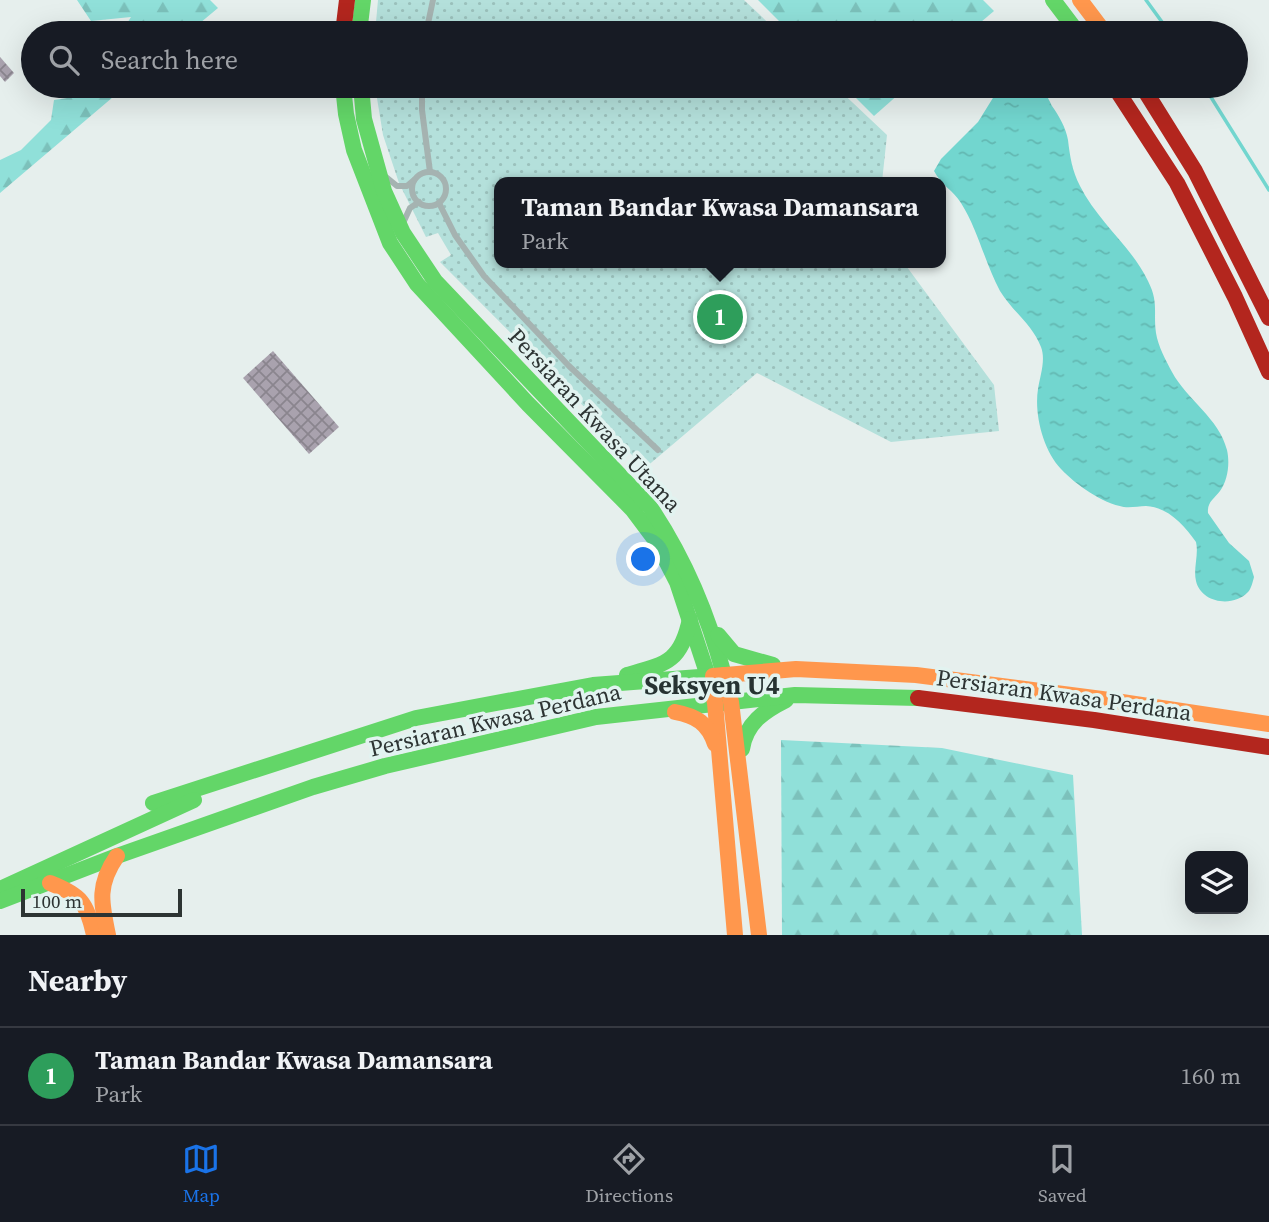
<!DOCTYPE html>
<style>
body{margin:0;font-family:"Source Serif 4",serif;background:#242831;color:#f1f3f6}
.controls{position:absolute;right:21px;bottom:21px;display:grid;overflow:hidden;border-radius:14px;box-shadow:0 7px 28px #0002}
.controls button{width:63px;height:63px;display:grid;place-items:center;padding:0;border:0;border-bottom:2px solid #363941;background:#171b24;color:#f1f3f6;font:35px sans-serif}
.scale{position:absolute;left:21px;bottom:18px;width:161px;box-sizing:border-box;padding-left:7px;border:4px solid #2d3433;border-top:0;font-size:19px;line-height:24px;white-space:nowrap;color:#2d3433;-webkit-text-stroke:5px #e2f3f0;paint-order:stroke}
.you{position:absolute;left:644px;top:560px;width:24px;height:24px;margin:-18px;border:5px solid #fff;border-radius:50%;background:#1a73e8;box-shadow:0 0 0 10px #1a73e833}
.badge{display:grid;place-items:center;width:46px;height:46px;border-radius:50%;background:#1a73e8;color:#fff;font-size:23px;font-weight:700}
.pin{position:absolute;translate:-50% -50%;border:4px solid #fff;box-shadow:0 2px 7px #0006}
.popup{position:absolute;left:494px;top:177px;width:452px;height:91px;box-sizing:border-box;display:grid;place-content:center;border-radius:14px;background:#171b24;filter:drop-shadow(0 2px 5px #0005);font-size:23px;white-space:nowrap;color:#9ea1a6}
.popup b{font-size:26px;color:#f1f3f6}
.popup::after{content:'';position:absolute;left:50%;top:100%;margin-left:-14px;border:14px solid transparent;border-top-color:#171b24}
.list{margin:0;padding:0;list-style:none}
h2{display:flex;justify-content:space-between;align-items:center;height:91px;margin:0;padding:0 28px;font-size:30px}
h2 small{font-size:23px;font-weight:400;color:#9ea1a6}
.list li{display:grid;grid-template-columns:46px 1fr auto;gap:21px;align-items:center;box-sizing:border-box;height:98px;padding:0 28px;border-top:2px solid #363941}
.list b{display:block;font-size:26px;white-space:nowrap}
.list p{margin:0;font-size:23px;white-space:nowrap;color:#9ea1a6}
.list em{font-size:23px;font-style:normal;color:#9ea1a6}
.icon{flex:none;width:38px;height:38px;fill:none;stroke:currentColor;stroke-width:2;stroke-linecap:round;stroke-linejoin:round}
.map{position:relative;flex:none;width:1269px;height:935px;overflow:hidden}
.search{position:absolute;background:#171b24;box-shadow:0 7px 28px #0002;left:21px;right:21px;top:21px;height:77px;display:flex;align-items:center;gap:18px;box-sizing:border-box;padding:0 24px;border-radius:38px;color:#9ea1a6;font-size:26px}
.sheet{height:189px;background:#171b24}
nav{display:flex;justify-content:space-around;align-items:center;box-sizing:border-box;height:98px;border-top:2px solid #363941;background:#171b24;font-size:19px;color:#9ea1a6}
nav a{display:grid;justify-items:center;gap:4px}
nav .on{color:#1a73e8}
.map>svg:first-child{display:block}
</style>
<div class="map">
<svg width="1269" height="935" viewBox="0 0 1269 935">
<defs>
<pattern id="green-dots" width="8" height="8" patternUnits="userSpaceOnUse" patternTransform="scale(1.75)"><rect width="8" height="8" fill="#b4e0db"/><path d="M2 2h.1M6 6h.1" fill="none" stroke="#9bc1bc" stroke-width="1.8" stroke-linecap="round"/></pattern>
<pattern id="forest-firs" width="22" height="20" patternUnits="userSpaceOnUse" patternTransform="scale(1.75)"><rect width="22" height="20" fill="#90e0d9"/><path d="M5 1l3.5 6h-7zM16 11l3.5 6h-7z" fill="#7cc1bb"/></pattern>
<pattern id="water-ripples" width="26" height="14" patternUnits="userSpaceOnUse" patternTransform="scale(1.75)"><rect width="26" height="14" fill="#72d6cf"/><path d="M2 4q2-2 4 0t4 0M15 11q2-2 4 0t4 0" fill="none" stroke="#63b8b2"/></pattern>
<pattern id="building-cross-hatch" width="8" height="8" patternUnits="userSpaceOnUse" patternTransform="scale(1.75)"><rect width="8" height="8" fill="#a9a2ae"/><path d="M0 0l8 8M0 8l8-8" fill="none" stroke="#8a858e"/></pattern>
</defs>
<rect width="100%" height="100%" fill="#e6efed"/>
<!-- green -->
<g fill="url(#green-dots)">
<path d="M378,0h366l35,33h-404z"/>
<path d="M375,86h460l52,49 -5,47h-382v81h404l90,122 5,46 -108,11 -134,-69 -112,95 -205,-206 11,-7 -13,-22 -12,4 -27,-54 -16,-48z"/>
</g>
<!-- forest -->
<g fill="url(#forest-firs)">
<path d="M77,0h133l8,8 -30,25h-67l10,-16 -40,4z"/>
<path d="M758,0h225l11,11 -26,22h-177z"/>
<path d="M93,86h33l-126,107v-33l21,-10 30,-30 3,-20 26,-4z"/>
<path d="M844,86h64l-34,30z"/>
<path d="M781,740l161,8 131,27 9,160h-300z"/>
</g>
<!-- water -->
<path fill="url(#water-ripples)" d="M1008,86c11,0 26,-2 36,7 3,2 6,9 8,13 7,10 14,22 16,34 2,17 4,30 12,46 18,36 52,61 68,95 11,22 5,30 8,52 2,13 10,28 16,39 15,28 47,46 55,78 3,13 1,30 -7,41 -6,8 -13,11 -12,22l21,30 20,18 5,16c-1,4 -3,12 -6,15 -15,16 -47,11 -52,-11 -3,-12 3,-27 0,-39 -12,-17 -28,-35 -50,-36 -7,0 -15,2 -22,1 -22,-4 -48,-22 -63,-38 -18,-19 -27,-55 -23,-80 2,-13 8,-29 3,-42 -9,-23 -29,-36 -41,-56 -15,-28 -22,-61 -39,-88 -8,-13 -20,-18 -27,-32l7,-12 37,-37 18,-29z"/>
<g fill="none" stroke-linecap="round" stroke-linejoin="round">
<!-- stream -->
<g stroke="#72d6cf" stroke-width="3.5">
<path d="M1146,0l24,33"/>
<path d="M1204,86l65,104"/>
</g>
</g>
<!-- building -->
<g fill="url(#building-cross-hatch)">
<path d="M0,57l14,16 -9,9 -5,-6z"/>
<path d="M273,351l66,76 -30,27 -66,-76z"/>
</g>
<g fill="none" stroke-linecap="round" stroke-linejoin="round">
<!-- lane -->
<g stroke="#a5b3b1" stroke-width="6">
<path d="M426,33l7,-33"/>
<path d="M422,86v24l8,62"/>
<circle cx="429" cy="189" r="17"/>
<path d="M386,177l11,9h10l7,-6"/>
<path d="M439,203l16,32 29,41 85,90 89,84"/>
<path d="M404,221l6,-13 9,-6"/>
</g>
<!-- fast -->
<g stroke="#63d668" stroke-width="16">
<path d="M1053,0l25,33"/>
<path d="M359,33l4,-33"/>
<path d="M343,86l3,28 8,36 36,93 27,41 111,120 104,105 24,32 21,41 34,103"/>
<path d="M361,86l3,33 20,72 19,42 32,48 215,226c35,52 58,107 74,168"/>
<path d="M718,635l16,19 39,11"/>
<path d="M627,675c39,-11 54,-13 63,-56"/>
<path d="M742,749c4,-26 22,-38 44,-49"/>
<path d="M153,803l263,-85 177,-33 120,-9"/>
<path d="M0,889l194,-89"/>
<path d="M0,901l117,-45 196,-69 72,-21 211,-49 199,-22 123,3"/>
</g>
<!-- slow -->
<g stroke="#ff974d" stroke-width="16">
<path d="M1080,0l25,33"/>
<path d="M724,675l7,27 28,233"/>
<path d="M713,676l83,-7 120,6 186,24 167,25"/>
<path d="M711,685l4,18 20,232"/>
<path d="M675,712c21,4 33,11 40,32"/>
<path d="M50,883c31,12 37,20 44,52"/>
<path d="M108,935c-7,-33 -11,-50 9,-79"/>
</g>
<!-- jam -->
<g stroke="#b3261e" stroke-width="16">
<path d="M343,33l4,-33"/>
<path d="M1114,86l63,97 58,114 34,75"/>
<path d="M1142,86l53,85 74,147"/>
<path d="M918,698l176,22 175,27"/>
</g>
</g>
<g text-anchor="middle" stroke-width="7" stroke-linejoin="round" paint-order="stroke">
<!-- street labels -->
<g font-size="23" fill="#2d3433" stroke="#e2f3f0">
<text transform="translate(595 420) rotate(47)" y="8">Persiaran Kwasa Utama</text>
<text transform="translate(1064 695) rotate(8)" y="8">Persiaran Kwasa Perdana</text>
<text transform="translate(495 720) rotate(-13)" y="8">Persiaran Kwasa Perdana</text>
</g>
<!-- quarter labels -->
<g font-size="26" font-weight="bold" fill="#263332" stroke="#e2f3f0">
<text x="712" y="694">Seksyen U4</text>
</g>
</g>
</svg>
<div class="controls">
<button><svg class="icon" aria-label="layers" viewBox="0 0 24 24"><path d="M12 4l9 5-9 5-9-5zM3 14l9 5 9-5"/></svg></button>
</div>
<div class="scale">100 m</div>
<div class="you"></div>
<div class="pin badge" style="left:720px;top:317px;background:#2e9e5b">1</div>
<div class="popup"><b>Taman Bandar Kwasa Damansara</b>Park</div>
<div class="search"><svg class="icon" aria-label="search" viewBox="0 0 24 24"><circle cx="10" cy="10" r="6"/><path d="M15 15l6 6"/></svg>Search here</div>
</div>
<section class="sheet">
<h2>Nearby<small></small></h2>
<ul class="list">
<li><span class="badge" style="background:#2e9e5b">1</span><div><b>Taman Bandar Kwasa Damansara</b><p>Park</p></div><em>160 m</em></li>
</ul>
</section>
<nav>
<a class="on"><svg class="icon" aria-label="map" viewBox="0 0 24 24"><path d="M3 6l6-2 6 2 6-2v14l-6 2-6-2-6 2zM9 4v14M15 6v14"/></svg>Map</a>
<a><svg class="icon" aria-label="directions" viewBox="0 0 24 24"><path d="M12 3l9 9-9 9-9-9zM9 14v-3h6M13 9l2 2-2 2"/></svg>Directions</a>
<a><svg class="icon" aria-label="saved" viewBox="0 0 24 24"><path d="M7 4h10v16l-5-4-5 4z"/></svg>Saved</a>
</nav>
